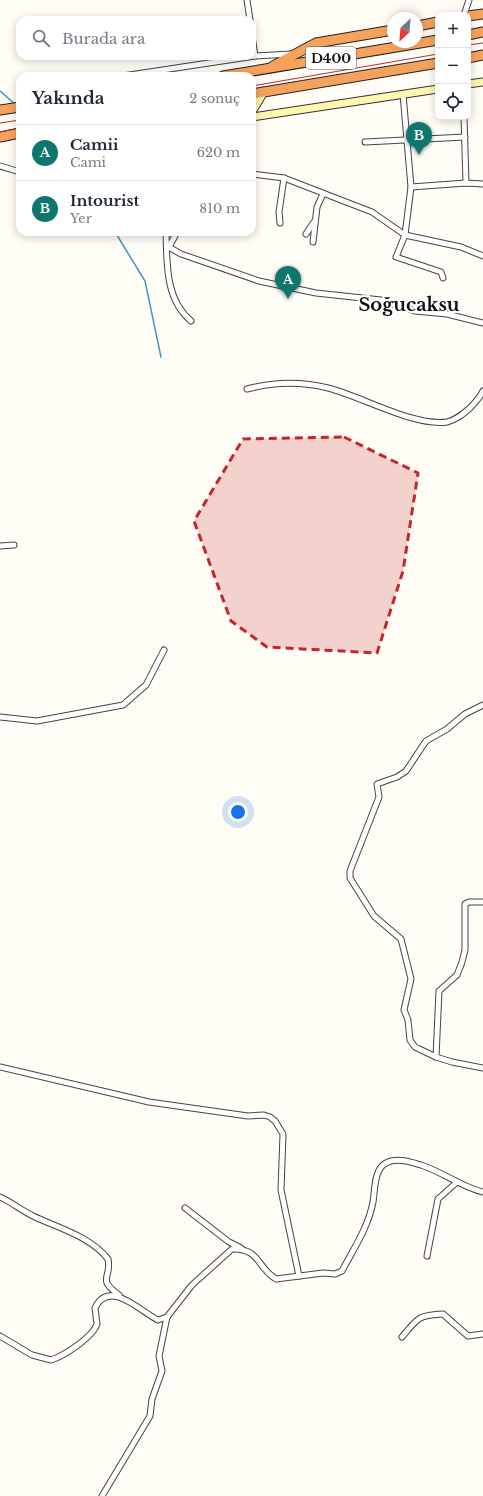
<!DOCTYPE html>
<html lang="tr">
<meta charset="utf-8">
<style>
body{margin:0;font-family:"Libre Baskerville",serif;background:#f2f2f3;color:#1f2937}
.controls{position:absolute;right:12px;top:12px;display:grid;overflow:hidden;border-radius:8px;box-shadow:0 2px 10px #0003}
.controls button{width:36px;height:36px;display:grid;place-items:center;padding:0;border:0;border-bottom:1px solid #e0e1e3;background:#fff;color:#1f2937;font:20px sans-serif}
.compass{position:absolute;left:387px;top:12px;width:36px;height:36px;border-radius:50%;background:#fff;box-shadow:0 2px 10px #0003;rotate:206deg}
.you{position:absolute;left:238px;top:812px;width:14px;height:14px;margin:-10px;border:3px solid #fff;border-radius:50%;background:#1a73e8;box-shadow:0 0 0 6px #1a73e833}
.badge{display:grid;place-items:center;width:26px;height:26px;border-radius:50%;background:#0f766e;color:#fff;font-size:13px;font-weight:700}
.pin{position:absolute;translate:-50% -33px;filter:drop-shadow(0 1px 2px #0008)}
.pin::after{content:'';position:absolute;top:21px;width:14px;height:12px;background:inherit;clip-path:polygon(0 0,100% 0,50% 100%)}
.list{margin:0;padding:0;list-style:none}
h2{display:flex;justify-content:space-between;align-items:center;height:52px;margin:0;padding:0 16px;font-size:17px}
h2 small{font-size:13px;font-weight:400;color:#747a83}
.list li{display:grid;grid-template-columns:26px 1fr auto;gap:12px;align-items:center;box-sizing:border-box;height:56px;padding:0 16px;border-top:1px solid #e0e1e3}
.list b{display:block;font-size:15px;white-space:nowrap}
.list p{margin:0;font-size:13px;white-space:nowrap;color:#747a83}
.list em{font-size:13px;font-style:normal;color:#747a83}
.icon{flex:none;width:22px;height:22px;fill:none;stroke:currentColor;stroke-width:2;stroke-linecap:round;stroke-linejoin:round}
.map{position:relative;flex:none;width:483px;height:1496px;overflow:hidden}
.search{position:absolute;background:#fff;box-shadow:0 2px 10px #0003;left:16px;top:16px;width:240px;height:44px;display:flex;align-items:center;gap:10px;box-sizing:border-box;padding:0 14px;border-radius:12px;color:#747a83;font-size:15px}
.panel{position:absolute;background:#fff;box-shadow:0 2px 10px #0003;left:16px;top:72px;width:240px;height:164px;border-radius:12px}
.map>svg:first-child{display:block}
</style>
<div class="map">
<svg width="483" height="1496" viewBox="0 0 483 1496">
<rect width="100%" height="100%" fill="#fffdf5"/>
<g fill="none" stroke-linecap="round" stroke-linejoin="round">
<!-- stream -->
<g stroke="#3f96cf" stroke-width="1.5">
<path d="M0,91l15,13"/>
<path d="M115,232l30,49 16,76"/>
</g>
<!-- street casing -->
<g stroke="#444" stroke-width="7">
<g id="street">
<path d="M247,0l3,20"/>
<path d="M464,15l5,-15"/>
<path d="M252,36l3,20"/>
<path d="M123,76l132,-20 36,-2"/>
<path d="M403,94l8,93 -6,48 -9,22 45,15 2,6"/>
<path d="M464,117l2,66"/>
<path d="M365,142l100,-5"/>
<path d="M0,166l20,6"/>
<path d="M252,174l32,4 88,34 33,23 56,12 22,9"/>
<path d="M411,187l55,-4 17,1"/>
<path d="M280,223l-1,-11 5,-34"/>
<path d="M166,232c1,31 -1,67 25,89"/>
<path d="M306,234l8,-12"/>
<path d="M313,242l4,-35 6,-13"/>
<path d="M167,246l14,8 78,27 57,12 65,7 34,11 32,3 36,9"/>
<path d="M169,247l8,-15"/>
<path d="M247,389c27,-7 53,-8 81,-1 33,8 86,39 119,34 9,-2 16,-8 23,-14 5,-6 10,-10 13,-17"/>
<path d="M0,546l14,-1"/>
<path d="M483,705l-18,9 -18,15 -21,12 -20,30 -9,6 -20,7 2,13 -29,74v7l24,38 27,23 10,40 -7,31 4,10 2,20 5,7 21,10 16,5 31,6"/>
<path d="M0,717l37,4 86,-16 23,-20 18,-35"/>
<path d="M436,1057l3,-66 18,-16 5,-13 3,-12v-46l4,-2h14"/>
<path d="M0,1067l149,35 99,14 16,-1 6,2 5,4 8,13 -2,56 18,86"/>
<path d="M0,1197c11,5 21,13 33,19 25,12 57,20 75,43 4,20 -12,19 11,36"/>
<path d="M185,1208l44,34 12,6"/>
<path d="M427,1256l11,-57 19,-17"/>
<path d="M0,1336l32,19 19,5c13,-4 42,-23 46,-36l-2,-16c14,-30 46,4 63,12l9,-3"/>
<path d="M402,1337c16,-19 16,-22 41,-23l25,22 15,-2"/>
<path d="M102,1496l48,-80 2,-17 10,-28 -3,-15 8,-39 25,-32 40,-36c28,-1 25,19 44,30l47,-6 12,1 7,-3c12,-23 26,-43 31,-69 2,-12 1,-33 13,-39 10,-6 25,-1 35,2 22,7 40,22 62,27"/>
</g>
</g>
<!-- secondary casing -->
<g stroke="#333" stroke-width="9">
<g id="secondary">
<path d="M468,84l15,-2"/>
<path d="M252,112l12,-20"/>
<path d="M252,117l186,-28"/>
</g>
</g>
<!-- highway casing -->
<g stroke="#222" stroke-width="11">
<g id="highway">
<path d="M468,16l15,-2"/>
<path d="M417,26l21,-4"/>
<path d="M468,35l15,-3"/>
<path d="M468,58l15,-3"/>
<path d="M273,66l43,-23 77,-13"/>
<path d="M223,76l215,-36"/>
<path d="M252,94l186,-31"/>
<path d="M0,110l20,-3"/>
<path d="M0,137l20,-4"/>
</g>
</g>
<!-- street -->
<use href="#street" stroke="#fff" stroke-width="5"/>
<!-- secondary -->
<use href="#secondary" stroke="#fff6b0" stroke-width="7"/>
<!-- highway -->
<use href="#highway" stroke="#f5a25d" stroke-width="9"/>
<!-- tram -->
<g stroke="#c4262e" stroke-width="1">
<path d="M468,45l15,-2"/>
<path d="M252,86l186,-32"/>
<path d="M0,123l20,-3"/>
<path d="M0,132l20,-4"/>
</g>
</g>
<!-- marked area -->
<path fill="#c4262e" fill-opacity="0.2" stroke="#c4262e" stroke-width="3" stroke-dasharray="8 5" stroke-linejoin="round" d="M344,437l74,36 -15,98 -26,82 -110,-6 -36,-26 -37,-100 49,-82z"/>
<g text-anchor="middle" stroke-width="4" stroke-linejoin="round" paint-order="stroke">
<!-- shield labels -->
<rect fill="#fff" stroke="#585858" stroke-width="1" x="306" y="47" width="50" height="22" rx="3"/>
<g font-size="13" font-weight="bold" fill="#111">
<text x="331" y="63">D400</text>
</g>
<!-- district labels -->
<g font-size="18" font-weight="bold" fill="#111" stroke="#fff">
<text x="409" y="311">Soğucaksu</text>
</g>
</g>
</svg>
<div class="controls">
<button>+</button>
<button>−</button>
<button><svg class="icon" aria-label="locate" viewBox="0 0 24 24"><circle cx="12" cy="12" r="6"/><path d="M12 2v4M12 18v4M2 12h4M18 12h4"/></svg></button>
</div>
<svg class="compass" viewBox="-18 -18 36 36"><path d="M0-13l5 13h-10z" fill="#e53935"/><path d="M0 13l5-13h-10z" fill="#747a83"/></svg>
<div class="you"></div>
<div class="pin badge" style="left:288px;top:299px">A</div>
<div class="pin badge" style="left:419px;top:155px">B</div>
<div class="search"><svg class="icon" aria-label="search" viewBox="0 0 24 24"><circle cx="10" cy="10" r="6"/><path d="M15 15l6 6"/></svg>Burada ara</div>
<section class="panel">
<h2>Yakında<small>2 sonuç</small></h2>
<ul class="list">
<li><span class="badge">A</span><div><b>Camii</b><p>Cami</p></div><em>620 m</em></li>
<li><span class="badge">B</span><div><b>Intourist</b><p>Yer</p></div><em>810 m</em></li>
</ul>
</section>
</div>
